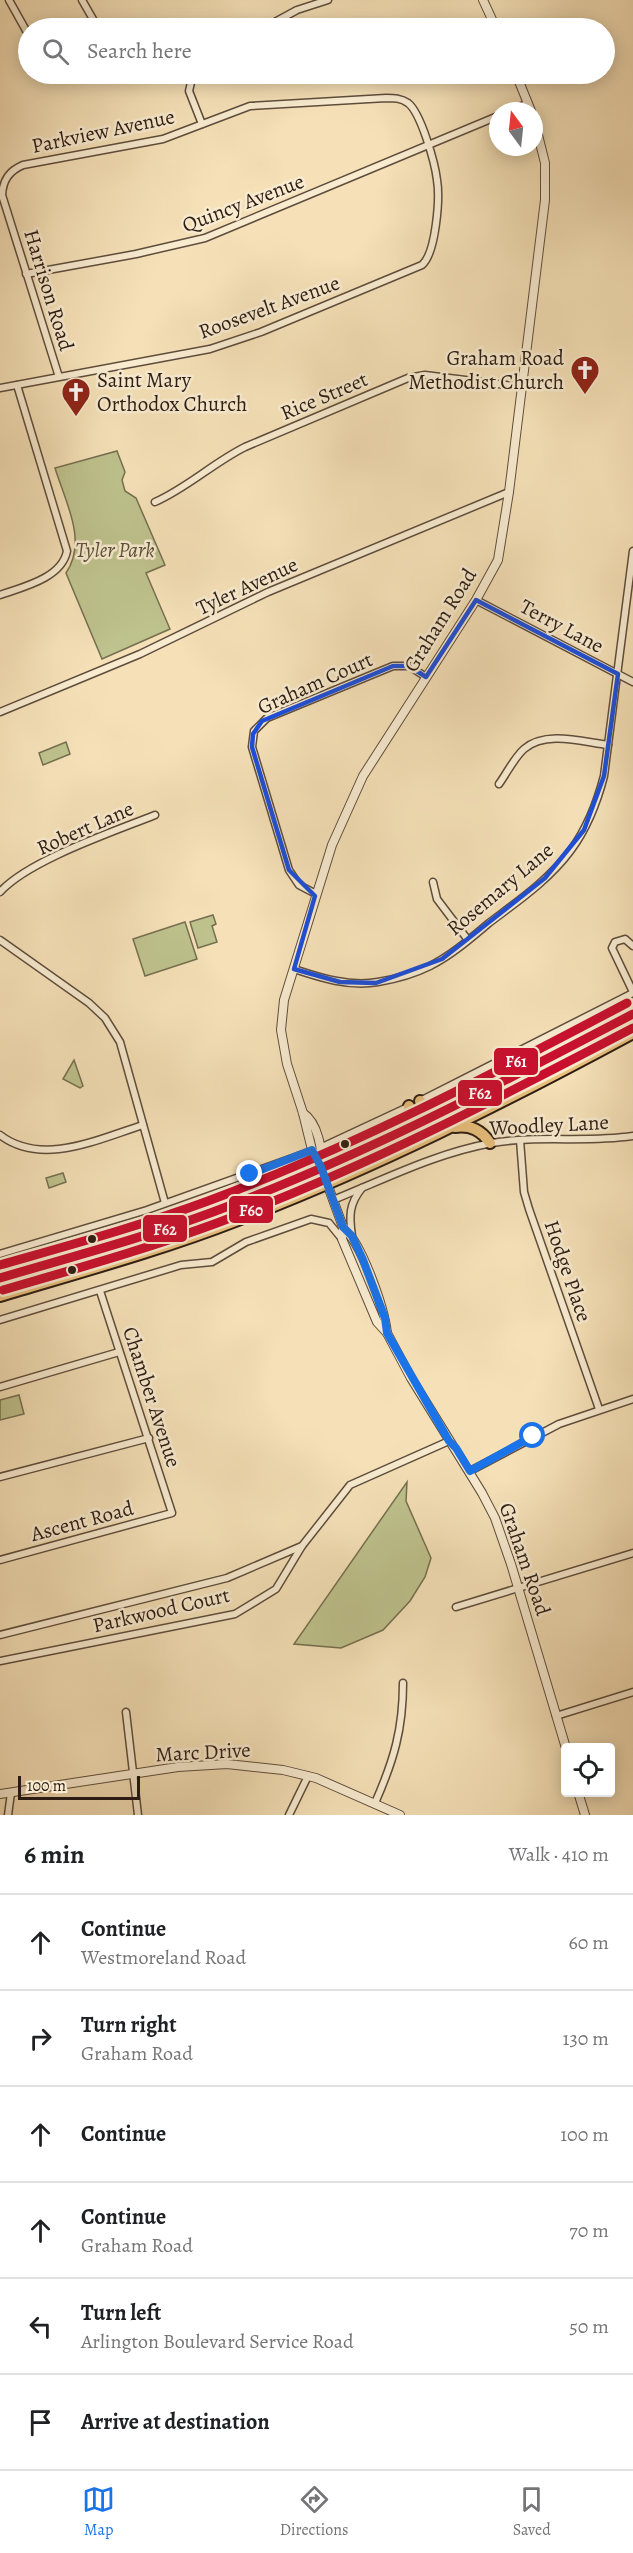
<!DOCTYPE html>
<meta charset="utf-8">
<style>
body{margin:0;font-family:Alegreya,serif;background:#f6f6f6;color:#202124}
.controls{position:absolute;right:18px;bottom:18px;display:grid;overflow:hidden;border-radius:6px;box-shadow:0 3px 15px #0003}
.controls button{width:54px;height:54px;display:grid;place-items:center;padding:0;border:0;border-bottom:2px solid #e0e0e0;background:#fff;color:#202124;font:30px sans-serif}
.compass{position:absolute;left:489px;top:102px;width:54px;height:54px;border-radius:50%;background:#fff;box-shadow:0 3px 15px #0003;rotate:345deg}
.scale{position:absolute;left:18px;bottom:15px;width:122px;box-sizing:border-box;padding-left:6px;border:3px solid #2c1c13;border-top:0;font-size:16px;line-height:21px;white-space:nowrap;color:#2c1c13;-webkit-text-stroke:4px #f8ebd0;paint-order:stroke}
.stop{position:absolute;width:18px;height:18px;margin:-14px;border:4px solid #1a73e8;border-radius:50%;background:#fff}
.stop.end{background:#1a73e8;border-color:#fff;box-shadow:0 2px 6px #0008}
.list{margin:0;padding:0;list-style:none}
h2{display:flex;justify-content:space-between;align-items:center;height:78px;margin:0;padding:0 24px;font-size:26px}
h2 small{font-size:20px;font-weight:400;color:#757577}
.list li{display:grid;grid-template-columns:39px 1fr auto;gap:18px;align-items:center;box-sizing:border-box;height:96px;padding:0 24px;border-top:2px solid #e0e0e0}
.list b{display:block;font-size:22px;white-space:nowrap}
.list p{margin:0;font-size:20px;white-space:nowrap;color:#757577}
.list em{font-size:20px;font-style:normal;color:#757577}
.icon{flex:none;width:33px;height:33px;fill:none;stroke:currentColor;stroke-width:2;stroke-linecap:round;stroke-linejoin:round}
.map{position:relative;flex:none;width:633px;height:1815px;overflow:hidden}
.search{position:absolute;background:#fff;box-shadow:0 3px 15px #0003;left:18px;right:18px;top:18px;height:66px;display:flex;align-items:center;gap:15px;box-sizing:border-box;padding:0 21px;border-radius:33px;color:#757577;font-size:22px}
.sheet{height:654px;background:#fff}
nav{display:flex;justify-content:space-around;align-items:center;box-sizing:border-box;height:84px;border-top:2px solid #e0e0e0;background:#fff;font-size:16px;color:#757577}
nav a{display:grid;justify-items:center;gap:3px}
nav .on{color:#1a73e8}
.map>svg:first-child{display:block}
</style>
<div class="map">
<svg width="633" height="1815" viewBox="0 0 633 1815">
<rect width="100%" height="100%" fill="#f5e0b7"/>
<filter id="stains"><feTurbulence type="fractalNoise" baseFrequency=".00333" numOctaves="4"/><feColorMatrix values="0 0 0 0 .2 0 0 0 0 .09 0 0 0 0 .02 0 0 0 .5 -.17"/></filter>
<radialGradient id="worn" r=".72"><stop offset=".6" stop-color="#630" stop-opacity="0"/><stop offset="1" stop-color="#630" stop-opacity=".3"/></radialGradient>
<!-- green -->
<g fill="#bec28d" stroke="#756f50" stroke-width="1.5">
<path d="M117,451l8,21 -3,8 3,11 11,7 29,67 -19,8 24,56 -68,30 -36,-86c22,-32 -1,-72 -11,-105z"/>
<path d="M66,742l4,12 -27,11 -4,-12z"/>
<path d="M213,915l3,9 -4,2 5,16 -19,6 -8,-26z"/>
<path d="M185,922l12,37 -52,17 -12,-37z"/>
<path d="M74,1060l9,26 -3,2 -17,-9z"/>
<path d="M63,1173l3,9 -17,6 -3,-10z"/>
<path d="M19,1395l5,19 -24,6v-20z"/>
<path d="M407,1482l-1,19 25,57 -6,19 -15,24 -27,29 -42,18 -47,-4z"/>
</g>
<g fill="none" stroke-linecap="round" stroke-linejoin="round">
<!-- minor casing -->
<g stroke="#5e4d3c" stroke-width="9">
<g id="minor">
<path d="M9,0l19,34"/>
<path d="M82,0l16,28"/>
<path d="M264,28l33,-18 31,-10"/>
<path d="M193,74l-4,17 13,33"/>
<path d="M510,111l18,-8"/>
<path d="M26,274l110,-20 69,-16 293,-122"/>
<path d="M0,388l210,-39 51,-17 161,-67c14,-12 18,-67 15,-85 -2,-17 -16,-67 -29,-77 -7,-5 -14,-5 -22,-5l-136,8 -87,33 -140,26c-14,6 -20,15 -21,30l57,182"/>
<path d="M155,502c32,-14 58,-39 90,-55l163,-69 17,-3 97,12"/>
<path d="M0,595c23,-8 62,-17 67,-44l-50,-166"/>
<path d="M476,600l157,82"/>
<path d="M0,712l140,-58 128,-62 241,-100"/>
<path d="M499,784c8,-11 15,-26 25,-35 22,-19 59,-7 84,-4"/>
<path d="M433,882l4,17 31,41"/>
<path d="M0,892c29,-32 113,-60 155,-77"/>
<path d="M316,894l-17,-9 -10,-15 -37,-123 2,-16 13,-13 126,-52h16l17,11"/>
<path d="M0,940l89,63 16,15 15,24 45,161"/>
<path d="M633,946l-8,-7 -10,3 -3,6 21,44"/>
<path d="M294,969c27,9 55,18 84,13 18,-3 36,-8 52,-16 22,-11 41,-28 59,-43 29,-22 60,-43 82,-73 17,-23 26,-47 33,-74l29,-225"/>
<path d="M420,1101l213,-108"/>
<path d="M0,1135c42,32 98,4 143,-10"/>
<path d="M520,1140l4,52 5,17 70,200"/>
<path d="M320,1148l90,-42"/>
<path d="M333,1200c52,-21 103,-47 159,-57 47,-8 94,0 141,-7"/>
<path d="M352,1236c-3,-20 -3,-32 10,-48"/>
<path d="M0,1254l147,-44 165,-59"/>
<path d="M0,1320l181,-55 31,-3 34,-20 65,-23 18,4 13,16"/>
<path d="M0,1387l119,-35"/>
<path d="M470,1471l89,-47 74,-25"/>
<path d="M0,1477l149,-39"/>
<path d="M0,1560l172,-47 -72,-222"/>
<path d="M456,1607l177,-54"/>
<path d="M0,1635l227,-57 75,-32 48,-61 99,-44"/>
<path d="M0,1661l235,-47 41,-25 26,-43"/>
<path d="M126,1712l12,103"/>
<path d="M556,1716l77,-24"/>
<path d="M375,1803c19,-43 28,-74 28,-120"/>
<path d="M8,1815l3,-22"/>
<path d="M289,1815l19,-39"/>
</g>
</g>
<!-- tertiary casing -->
<g stroke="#5e4d3c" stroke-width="10">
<g id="tertiary">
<path d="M483,0l13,28"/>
<path d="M516,74l15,37"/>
<path d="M534,119l11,44v37l-36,292 -11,68 -22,40 -113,176 -31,69 -48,155 -3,30 6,34 16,49 10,41 8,13 22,60 -1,12 35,83 10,11 24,45 71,115 13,25 16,46 55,184"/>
<path d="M303,1113c15,10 20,38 18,54"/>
<path d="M343,1227c19,17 41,80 44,106"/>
<path d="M578,1792l7,23"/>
<path d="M0,1794l178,-27 49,-3 56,6 33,8 84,37"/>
</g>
</g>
<!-- trunk casing -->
<g stroke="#2c1c13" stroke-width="14">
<g id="trunk">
<path d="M420,1101l8,8h15"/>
<path d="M455,1127c16,-2 26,3 35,16"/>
<path d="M402,1131l8,-12 -1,-13"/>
<path d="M0,1278c71,-21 143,-40 213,-66 146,-54 283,-126 420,-198"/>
<path d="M0,1296c80,-24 161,-46 238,-76 136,-52 267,-118 395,-187"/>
</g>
</g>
<!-- minor -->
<use href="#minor" stroke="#f8ebd0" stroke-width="6"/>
<!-- tertiary -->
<use href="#tertiary" stroke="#f8ebd0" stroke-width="8"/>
<!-- trunk -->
<use href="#trunk" stroke="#eac07c" stroke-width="10"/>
<!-- bus-1 casing -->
<g stroke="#f8ebd0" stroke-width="14">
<path id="bus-1" d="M0,1278c71,-21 143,-40 213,-66 145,-54 283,-126 420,-198"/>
</g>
<!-- bus-2 casing -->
<g stroke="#f8ebd0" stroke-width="14">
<path id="bus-2" d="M3,1290c72,-21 144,-41 214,-67 144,-53 280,-124 416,-195"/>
</g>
<!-- bus-3 casing -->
<g stroke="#f8ebd0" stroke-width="14">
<path id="bus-3" d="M0,1265c70,-20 140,-39 208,-64 145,-54 283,-126 419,-198"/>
</g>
<!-- bus-1 -->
<use href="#bus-1" stroke="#c8102e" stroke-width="9"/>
<!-- bus-2 -->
<use href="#bus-2" stroke="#c8102e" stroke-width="9"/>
<!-- bus-3 -->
<use href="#bus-3" stroke="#c8102e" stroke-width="9"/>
</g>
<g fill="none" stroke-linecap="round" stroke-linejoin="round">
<!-- route -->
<path stroke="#1a73e8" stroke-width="8" d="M250,1174l62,-24 9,17 22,60 9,9 11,24 22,58 2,15 62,108 7,7 14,23 63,-35"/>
</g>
<!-- marked area -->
<path fill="none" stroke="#1d4ed8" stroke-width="4.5" stroke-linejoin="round" d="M476,600l142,74 -14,102 -20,54 -39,48 -103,81 -66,24 -36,-1 -46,-13 21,-73 -26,-26 -37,-123 1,-13 9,-13 131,-55h16l17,11z"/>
<!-- icons -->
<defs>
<g id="church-pin" transform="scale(1.5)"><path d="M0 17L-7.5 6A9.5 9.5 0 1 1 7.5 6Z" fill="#8f2418" stroke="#f8ebd0"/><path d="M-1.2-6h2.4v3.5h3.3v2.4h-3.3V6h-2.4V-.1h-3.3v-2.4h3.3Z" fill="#fff"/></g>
</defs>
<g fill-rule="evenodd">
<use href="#church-pin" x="585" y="370"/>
<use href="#church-pin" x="76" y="392"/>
</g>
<!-- markers -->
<g fill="#2c1c13" stroke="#f8ebd0" stroke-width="2">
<circle cx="345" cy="1144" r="5"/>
<circle cx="92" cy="1239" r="5"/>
<circle cx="72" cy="1270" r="5"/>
</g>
<g text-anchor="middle" stroke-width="5" stroke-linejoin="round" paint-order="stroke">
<!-- street labels -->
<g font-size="21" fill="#2c1c13" stroke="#f8ebd0">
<text transform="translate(103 131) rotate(-12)" y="7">Parkview Avenue</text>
<text transform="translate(243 203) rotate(-21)" y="7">Quincy Avenue</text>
<text transform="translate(49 290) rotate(73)" y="7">Harrison Road</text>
<text transform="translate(269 307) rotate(-20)" y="7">Roosevelt Avenue</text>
<text transform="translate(324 396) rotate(-23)" y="7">Rice Street</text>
<text transform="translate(247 586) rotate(-25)" y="7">Tyler Avenue</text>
<text transform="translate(440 620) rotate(-58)" y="7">Graham Road</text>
<text transform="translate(562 626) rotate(28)" y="7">Terry Lane</text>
<text transform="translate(315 683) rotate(-24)" y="7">Graham Court</text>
<text transform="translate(85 828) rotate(-24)" y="7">Robert Lane</text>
<text transform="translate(500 889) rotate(-40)" y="7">Rosemary Lane</text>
<text transform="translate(549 1125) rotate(-3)" y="7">Woodley Lane</text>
<text transform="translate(568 1271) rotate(71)" y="7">Hodge Place</text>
<text transform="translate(152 1397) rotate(72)" y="7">Chamber Avenue</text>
<text transform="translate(82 1521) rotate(-15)" y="7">Ascent Road</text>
<text transform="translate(525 1559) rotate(71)" y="7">Graham Road</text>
<text transform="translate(161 1610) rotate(-13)" y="7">Parkwood Court</text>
<text transform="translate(203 1752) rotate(-3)" y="7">Marc Drive</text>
</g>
<!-- poi labels -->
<g font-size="21" fill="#2c1c13" stroke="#f8ebd0" text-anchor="end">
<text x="564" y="365">Graham Road<tspan x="564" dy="24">Methodist Church</tspan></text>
<text x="97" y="387" text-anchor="start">Saint Mary<tspan x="97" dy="24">Orthodox Church</tspan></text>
</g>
<!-- park labels -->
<g font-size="21" font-style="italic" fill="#584e38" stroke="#f8ebd0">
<text x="115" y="557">Tyler Park</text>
</g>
</g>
<g stroke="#f8ebd0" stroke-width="2">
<rect x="493" y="1047" width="46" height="29" rx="6" fill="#c8102e"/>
<rect x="457" y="1079" width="46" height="28" rx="6" fill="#c8102e"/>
<rect x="228" y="1195" width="46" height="29" rx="6" fill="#c8102e"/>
<rect x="142" y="1214" width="46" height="29" rx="6" fill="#c8102e"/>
</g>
<g font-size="16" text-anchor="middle" font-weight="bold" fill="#fff">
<text x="516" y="1067">F61</text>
<text x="480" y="1099">F62</text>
<text x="251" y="1216">F60</text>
<text x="165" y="1235">F62</text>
</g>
<rect width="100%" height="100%" filter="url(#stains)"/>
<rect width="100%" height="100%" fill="url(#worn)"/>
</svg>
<div class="controls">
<button><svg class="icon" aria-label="locate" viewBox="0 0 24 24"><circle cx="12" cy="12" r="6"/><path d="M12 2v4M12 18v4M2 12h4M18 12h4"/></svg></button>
</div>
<svg class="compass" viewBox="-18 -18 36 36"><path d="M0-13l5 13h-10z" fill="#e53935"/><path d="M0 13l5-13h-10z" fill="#757577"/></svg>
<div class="scale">100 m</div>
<div class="stop" style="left:533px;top:1436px"></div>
<div class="stop end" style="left:250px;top:1174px"></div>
<div class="search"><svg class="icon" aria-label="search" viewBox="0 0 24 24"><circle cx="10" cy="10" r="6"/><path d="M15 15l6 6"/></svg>Search here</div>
</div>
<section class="sheet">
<h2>6 min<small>Walk · 410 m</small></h2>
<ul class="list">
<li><svg class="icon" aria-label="ahead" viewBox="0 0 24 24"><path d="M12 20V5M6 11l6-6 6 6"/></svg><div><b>Continue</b><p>Westmoreland Road</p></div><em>60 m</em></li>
<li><svg class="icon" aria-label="right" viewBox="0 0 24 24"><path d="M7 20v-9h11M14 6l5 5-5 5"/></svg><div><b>Turn right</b><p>Graham Road</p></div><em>130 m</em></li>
<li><svg class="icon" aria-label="ahead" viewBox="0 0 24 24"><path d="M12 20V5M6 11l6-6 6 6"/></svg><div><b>Continue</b></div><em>100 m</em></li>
<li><svg class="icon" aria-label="ahead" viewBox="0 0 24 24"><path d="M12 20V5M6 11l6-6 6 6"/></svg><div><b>Continue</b><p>Graham Road</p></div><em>70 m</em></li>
<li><svg class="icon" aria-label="left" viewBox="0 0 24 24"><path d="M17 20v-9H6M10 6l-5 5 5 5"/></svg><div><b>Turn left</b><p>Arlington Boulevard Service Road</p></div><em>50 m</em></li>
<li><svg class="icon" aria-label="arrive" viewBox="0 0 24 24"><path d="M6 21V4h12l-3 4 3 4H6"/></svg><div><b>Arrive at destination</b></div></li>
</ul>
</section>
<nav>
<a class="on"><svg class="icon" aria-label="map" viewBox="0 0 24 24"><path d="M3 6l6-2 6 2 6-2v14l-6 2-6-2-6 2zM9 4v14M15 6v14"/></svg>Map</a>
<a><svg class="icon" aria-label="directions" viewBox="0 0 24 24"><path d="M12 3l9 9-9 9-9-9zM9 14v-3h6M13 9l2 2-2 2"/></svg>Directions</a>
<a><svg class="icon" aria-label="saved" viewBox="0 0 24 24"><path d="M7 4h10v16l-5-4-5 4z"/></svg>Saved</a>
</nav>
